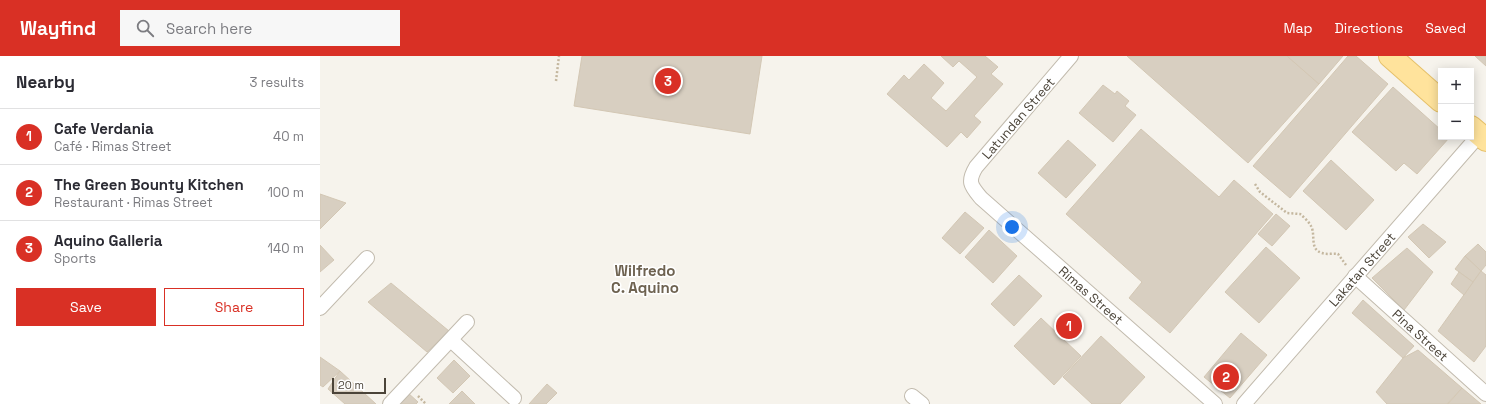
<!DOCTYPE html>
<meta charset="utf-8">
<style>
body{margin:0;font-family:"Space Grotesk",sans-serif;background:#f7f7f7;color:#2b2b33}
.controls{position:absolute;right:12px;top:12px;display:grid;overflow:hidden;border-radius:0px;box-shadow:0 2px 10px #0003}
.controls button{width:36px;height:36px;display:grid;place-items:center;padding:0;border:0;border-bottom:1px solid #e1e1e2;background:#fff;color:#2b2b33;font:20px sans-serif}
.scale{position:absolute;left:12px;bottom:10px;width:54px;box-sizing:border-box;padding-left:4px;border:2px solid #4b4439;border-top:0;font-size:11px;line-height:14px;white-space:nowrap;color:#4b4439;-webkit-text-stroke:3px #fff;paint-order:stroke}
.you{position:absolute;left:692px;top:171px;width:14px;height:14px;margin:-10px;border:3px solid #fff;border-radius:50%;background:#1a73e8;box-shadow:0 0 0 6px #1a73e833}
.badge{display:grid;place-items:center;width:26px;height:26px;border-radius:50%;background:#d93025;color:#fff;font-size:13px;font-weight:700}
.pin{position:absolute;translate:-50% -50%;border:2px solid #fff;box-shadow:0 1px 4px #0006}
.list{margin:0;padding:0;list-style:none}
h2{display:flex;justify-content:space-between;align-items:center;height:52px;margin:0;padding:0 16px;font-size:17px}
h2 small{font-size:13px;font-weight:400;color:#7c7c81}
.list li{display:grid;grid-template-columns:26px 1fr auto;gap:12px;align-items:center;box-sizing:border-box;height:56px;padding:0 16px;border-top:1px solid #e1e1e2}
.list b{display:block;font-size:15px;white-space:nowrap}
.list p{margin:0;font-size:13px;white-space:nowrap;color:#7c7c81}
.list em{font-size:13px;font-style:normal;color:#7c7c81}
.actions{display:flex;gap:8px;padding:12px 16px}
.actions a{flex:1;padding:9px 0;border:1px solid #d93025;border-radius:0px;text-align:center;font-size:14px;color:#d93025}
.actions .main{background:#d93025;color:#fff}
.icon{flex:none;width:22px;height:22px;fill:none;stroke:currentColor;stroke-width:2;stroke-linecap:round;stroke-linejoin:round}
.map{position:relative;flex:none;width:1166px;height:348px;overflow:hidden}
header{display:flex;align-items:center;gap:24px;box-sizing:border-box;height:56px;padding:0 20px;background:#d93025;color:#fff}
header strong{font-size:19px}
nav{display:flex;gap:22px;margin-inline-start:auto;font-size:14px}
.search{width:280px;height:36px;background:#f7f7f7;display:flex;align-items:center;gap:10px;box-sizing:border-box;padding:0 14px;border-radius:0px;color:#7c7c81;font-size:15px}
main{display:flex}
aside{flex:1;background:#fff}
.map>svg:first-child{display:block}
</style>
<header>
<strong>Wayfind</strong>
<div class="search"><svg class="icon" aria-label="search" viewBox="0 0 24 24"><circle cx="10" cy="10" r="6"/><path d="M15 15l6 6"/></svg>Search here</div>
<nav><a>Map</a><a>Directions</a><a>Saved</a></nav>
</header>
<main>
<aside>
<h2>Nearby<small>3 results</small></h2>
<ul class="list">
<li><span class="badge">1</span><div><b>Cafe Verdania</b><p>Café · Rimas Street</p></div><em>40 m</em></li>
<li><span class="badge">2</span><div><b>The Green Bounty Kitchen</b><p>Restaurant · Rimas Street</p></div><em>100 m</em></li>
<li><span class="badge">3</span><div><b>Aquino Galleria</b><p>Sports</p></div><em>140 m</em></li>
</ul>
<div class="actions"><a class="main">Save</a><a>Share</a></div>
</aside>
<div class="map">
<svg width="1166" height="348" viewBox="0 0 1166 348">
<rect width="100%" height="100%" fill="#f6f3ec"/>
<!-- building -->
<g fill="#d8cfc1" stroke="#d3c7b4">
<path d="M262,0h180l-12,78 -176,-28z"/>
<path d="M621,0h44l13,11 -7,7 12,10 -29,32 7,6 -14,16 -6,-6 -14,15 -60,-53 17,-19 5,5 15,-16 20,19 -13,15 15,13 31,-34 -18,-16 -6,6z"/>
<path d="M807,0h160l32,28 -71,79z"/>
<path d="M967,0h56l-24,28z"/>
<path d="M1028,0h8l32,28 -98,114 -37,-32z"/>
<path d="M1155,0h11v10z"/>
<path d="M783,29l12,9 2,-3 12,10 -4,5 11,9 -23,27 -34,-29z"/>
<path d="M1073,31l48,43v7l8,1 -32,36 -13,-11 -8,8 -44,-39z"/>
<path d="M821,73l78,68 15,-17 39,34 -103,119 -41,-35 13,-16 -76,-68z"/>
<path d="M748,84l28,25 -30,33 -28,-25z"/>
<path d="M1011,104l43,40 -28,30 -43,-39z"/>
<path d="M0,138l26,9 -26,26z"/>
<path d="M645,156l19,16 -24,26 -18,-16z"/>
<path d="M956,158l14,12 -18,20 -14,-12z"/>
<path d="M1103,168l23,18 -17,16 -21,-21z"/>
<path d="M669,174l28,26 -24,27 -28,-26z"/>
<path d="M1158,188l8,8v13l-5,6 -16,-15z"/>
<path d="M0,189l14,15 -14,12z"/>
<path d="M946,191l34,31 -41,45 -34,-31z"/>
<path d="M1087,192l26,24 -29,38 -32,-32z"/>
<path d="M1145,200l16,15 -8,11 -18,-13z"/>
<path d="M1161,215l5,4v71l-12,16 -36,-31z"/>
<path d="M1139,216l14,10 -9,13 -13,-11z"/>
<path d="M699,219l23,21 -28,30 -23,-22z"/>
<path d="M71,227l58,48 -22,21 -59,-50z"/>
<path d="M1043,244l51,46 -11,12 -51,-45z"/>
<path d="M721,262l40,38 -27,29 -40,-39z"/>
<path d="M921,277l26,22 -37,43 -26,-21z"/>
<path d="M781,280l44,41 -25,27h-28l-29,-27z"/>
<path d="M1098,294l44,38 -15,16h-60l-11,-12 27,-34z"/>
<path d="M0,301l20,14 -17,16 -3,-2z"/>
<path d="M134,304l16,16 -17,17 -16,-15z"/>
<path d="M20,315l36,33h-31l-17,-15z"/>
<path d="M227,328l10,9 -11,11h-17z"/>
<path d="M1142,332l19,16h-33z"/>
<path d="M142,335l13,13h-26z"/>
<path d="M87,336l11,10 -2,2h-17z"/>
</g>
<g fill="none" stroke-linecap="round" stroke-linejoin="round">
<!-- minor casing -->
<g stroke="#c2bbae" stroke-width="16">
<g id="minor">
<path id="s1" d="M751,0l-95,111c-9,15 -5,19 5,31l234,206"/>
<path id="s2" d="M1035,220l131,118"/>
<path d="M0,252l47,-50"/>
<path d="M131,284l63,58"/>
<path d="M592,340l10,8"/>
<path d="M70,348l77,-82"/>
<path id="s3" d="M924,348l236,-270"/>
</g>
</g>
<!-- primary casing -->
<g stroke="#e6c16a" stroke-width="24">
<g id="primary">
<path d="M1070,0l51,45"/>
<path d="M1151,71l15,13"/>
</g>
</g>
<!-- path -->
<g stroke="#c4b79f" stroke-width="2.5" stroke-dasharray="2 2" stroke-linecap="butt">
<path d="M236,25l3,-25"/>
<path d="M935,128l5,8 27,21 13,1c4,3 9,8 11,12 5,9 -2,23 11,27 5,2 11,0 16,1l8,11"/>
<path d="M98,340l8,8"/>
</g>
<!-- minor -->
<use href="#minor" stroke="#fff" stroke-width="14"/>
<!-- primary -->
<use href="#primary" stroke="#ffe39c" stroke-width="22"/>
</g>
<g text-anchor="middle" stroke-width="3" stroke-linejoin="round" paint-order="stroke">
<!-- street labels -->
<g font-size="13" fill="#4b4439" stroke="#fff">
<text transform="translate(698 62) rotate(-49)" y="5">Latundan Street</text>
<text dy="5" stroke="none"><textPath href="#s3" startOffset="179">Lakatan Street</textPath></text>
<text dy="5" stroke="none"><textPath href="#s1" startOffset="328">Rimas Street</textPath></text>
<text dy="5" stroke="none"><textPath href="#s2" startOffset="88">Pina Street</textPath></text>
</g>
<!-- quarter labels -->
<g font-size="15" font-weight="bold" fill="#6e6250" stroke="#fff">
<text x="325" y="220">Wilfredo<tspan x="325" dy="17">C. Aquino</tspan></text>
</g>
</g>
</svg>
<div class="controls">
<button>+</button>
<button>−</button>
</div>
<div class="scale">20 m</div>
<div class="you"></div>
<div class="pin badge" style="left:749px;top:270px">1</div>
<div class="pin badge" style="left:906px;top:321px">2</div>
<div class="pin badge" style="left:348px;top:25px">3</div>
</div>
</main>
